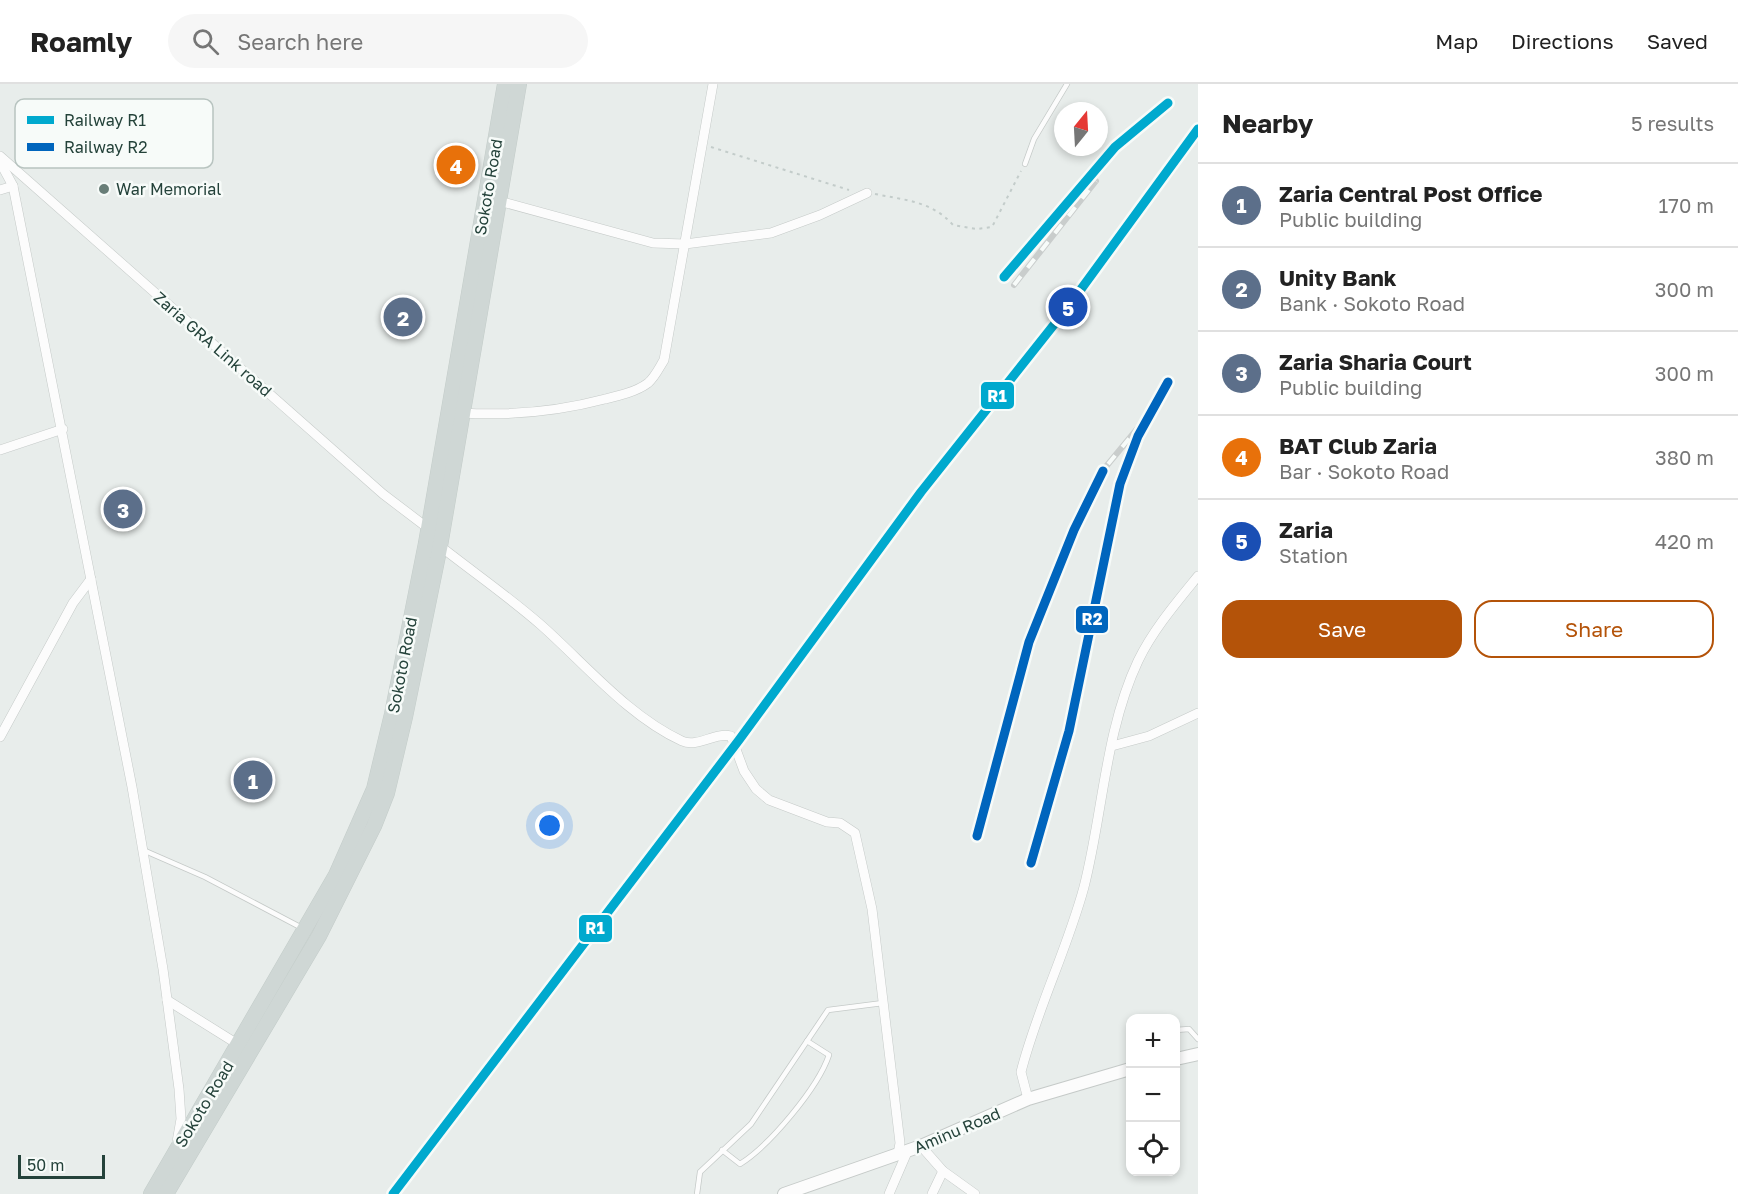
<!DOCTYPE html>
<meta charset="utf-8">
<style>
body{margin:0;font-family:"Golos Text",sans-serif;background:#f6f6f6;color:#222}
.controls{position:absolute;right:18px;bottom:18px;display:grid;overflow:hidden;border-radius:12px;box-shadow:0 3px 9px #0003}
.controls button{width:54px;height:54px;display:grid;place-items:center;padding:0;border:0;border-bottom:2px solid #e0e0e0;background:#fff;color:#222;font:30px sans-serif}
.compass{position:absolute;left:1054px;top:18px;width:54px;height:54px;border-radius:50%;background:#fff;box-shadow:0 3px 9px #0003;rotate:18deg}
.scale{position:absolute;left:18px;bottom:15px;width:87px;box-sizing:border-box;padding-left:6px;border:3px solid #24423a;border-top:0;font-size:16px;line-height:21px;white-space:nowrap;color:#24423a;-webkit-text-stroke:4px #f7fbf9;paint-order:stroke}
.you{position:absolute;left:550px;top:742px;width:21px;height:21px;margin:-15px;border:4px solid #fff;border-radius:50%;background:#1a73e8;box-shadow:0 0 0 9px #1a73e833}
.badge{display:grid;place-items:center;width:39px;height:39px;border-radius:50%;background:#b45309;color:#fff;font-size:20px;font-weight:700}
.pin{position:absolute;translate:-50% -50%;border:3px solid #fff;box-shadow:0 2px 6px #0006}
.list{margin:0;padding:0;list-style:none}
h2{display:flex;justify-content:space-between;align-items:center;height:78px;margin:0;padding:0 24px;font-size:26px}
h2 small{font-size:20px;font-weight:400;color:#767676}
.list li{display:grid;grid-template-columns:39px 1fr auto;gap:18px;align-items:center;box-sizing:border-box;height:84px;padding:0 24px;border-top:2px solid #e0e0e0}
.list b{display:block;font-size:22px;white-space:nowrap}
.list p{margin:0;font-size:20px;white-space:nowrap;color:#767676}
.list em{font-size:20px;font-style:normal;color:#767676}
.actions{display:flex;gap:12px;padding:18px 24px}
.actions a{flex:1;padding:14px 0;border:2px solid #b45309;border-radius:18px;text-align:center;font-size:21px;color:#b45309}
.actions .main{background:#b45309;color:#fff}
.icon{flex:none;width:33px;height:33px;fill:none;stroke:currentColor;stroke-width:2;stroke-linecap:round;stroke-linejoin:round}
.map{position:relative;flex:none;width:1198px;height:1110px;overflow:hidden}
header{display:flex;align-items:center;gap:36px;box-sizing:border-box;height:84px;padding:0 30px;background:#fff;border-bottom:2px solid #e0e0e0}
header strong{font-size:28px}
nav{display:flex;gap:33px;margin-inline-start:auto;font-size:21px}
.search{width:420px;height:54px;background:#f6f6f6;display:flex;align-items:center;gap:15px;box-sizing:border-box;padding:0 21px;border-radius:33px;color:#767676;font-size:22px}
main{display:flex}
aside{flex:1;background:#fff}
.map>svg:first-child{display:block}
</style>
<header>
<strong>Roamly</strong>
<div class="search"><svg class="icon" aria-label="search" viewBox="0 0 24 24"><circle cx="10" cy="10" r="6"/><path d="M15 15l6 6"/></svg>Search here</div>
<nav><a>Map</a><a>Directions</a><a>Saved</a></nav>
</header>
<main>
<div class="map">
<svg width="1198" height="1110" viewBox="0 0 1198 1110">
<rect width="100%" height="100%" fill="#e8edeb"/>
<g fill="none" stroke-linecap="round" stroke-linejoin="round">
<!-- service casing -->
<g stroke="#c5cac8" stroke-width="6">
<g id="service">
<path d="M1025,80l9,-25 33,-55"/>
<path d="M143,766l62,27 97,51"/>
<path d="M1176,946l13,-1 9,10"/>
<path d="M722,1066l18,14c29,-18 78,-76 89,-109l-22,-14"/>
<path d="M697,1110l3,-22 51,-48 77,-114 55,-7"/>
</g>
</g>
<!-- minor casing -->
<g stroke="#c5cac8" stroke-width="10">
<g id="minor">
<path d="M0,72l383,338 46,35"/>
<path d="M0,78l13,24 119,601 31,182 16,120 2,30 -4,23"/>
<path d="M0,106l13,-4"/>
<path d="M499,117l154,42 32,1 86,-11 49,-18 47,-22"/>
<path d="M462,329c50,3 94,-1 143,-14 13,-3 31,-7 43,-16 7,-6 11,-15 16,-23l49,-276"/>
<path d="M0,366l63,-21"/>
<path d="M440,462c33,26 69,51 101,79 44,39 87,91 141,116 16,7 32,-9 49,-5l13,35 12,18 13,11 58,22 13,1 15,10 17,76 28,234 -2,11"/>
<path d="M0,653l73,-134 18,-24"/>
<path d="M1112,662l37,-10 49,-23"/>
<path d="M167,916l72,45"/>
<path d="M1028,1015l-7,-27c16,-63 46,-122 63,-185 19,-74 21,-156 54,-226 15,-31 38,-58 60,-85"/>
<path d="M921,1062l22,25 32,23"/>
<path d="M889,1110l19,-44"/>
<path d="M932,1110l11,-23"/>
</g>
</g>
<!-- tertiary casing -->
<g stroke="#c5cac8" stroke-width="14">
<g id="tertiary">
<path d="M1176,975l22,-5"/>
<path d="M784,1110l137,-48 107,-47 102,-30"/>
</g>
</g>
<!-- primary casing -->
<g stroke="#c3ccc9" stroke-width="16">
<g id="primary">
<path d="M151,1110l185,-319 38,-86 18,-75 34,-171 79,-459"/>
<path d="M166,1110l153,-258 55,-110 13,-33 18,-76 35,-171 79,-462"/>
</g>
</g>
<!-- path -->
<g stroke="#c3ccca" stroke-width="2" stroke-dasharray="3 4.5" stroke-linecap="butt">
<path d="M711,63l138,43"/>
<path d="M875,110c29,6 57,7 78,31l24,4 15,-2 29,-56"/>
</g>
<!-- service -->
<use href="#service" stroke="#fcfcfc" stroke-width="4.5"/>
<!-- minor -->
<use href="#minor" stroke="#fcfcfc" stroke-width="9"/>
<!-- tertiary -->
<use href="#tertiary" stroke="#fcfcfc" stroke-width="12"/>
<!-- primary -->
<use href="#primary" stroke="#cfd7d5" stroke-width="15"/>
<!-- rail casing -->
<g stroke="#c9cdcc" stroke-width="6">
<g id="rail">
<path d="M1004,193l111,-130 53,-44"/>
<path d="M1014,201l82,-104"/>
<path d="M977,752l52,-194 45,-112 30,-61 33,-40"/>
<path d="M1031,779l38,-132 51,-247 18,-48 30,-54"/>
</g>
</g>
<!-- rail -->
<use href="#rail" stroke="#f7fbf9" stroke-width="4" stroke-dasharray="11" stroke-linecap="butt"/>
<!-- rail-1 casing -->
<g stroke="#f7fbf9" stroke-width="14">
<g id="rail-1">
<path d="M1004,193l111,-130 53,-44"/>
<path d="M393,1110l346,-454 182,-248 147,-185 130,-178"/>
</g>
</g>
<!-- rail-2 casing -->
<g stroke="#f7fbf9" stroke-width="14">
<g id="rail-2">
<path d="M977,752l52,-194 45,-112 29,-59"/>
<path d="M1031,779l38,-132 51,-247 18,-48 30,-54"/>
</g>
</g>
<!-- rail-1 -->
<use href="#rail-1" stroke="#00a9ce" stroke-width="9"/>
<!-- rail-2 -->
<use href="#rail-2" stroke="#0065bd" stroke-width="9"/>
</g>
<!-- markers -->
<circle fill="#697e78" stroke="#f7fbf9" stroke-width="2" cx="104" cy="105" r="6"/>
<g text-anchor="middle" stroke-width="5" stroke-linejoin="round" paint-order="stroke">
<!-- street labels -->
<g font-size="16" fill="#24423a" stroke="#f7fbf9">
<text transform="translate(488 103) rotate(-80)" y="6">Sokoto Road</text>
<text transform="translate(213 260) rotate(41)" y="6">Zaria GRA Link road</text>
<text transform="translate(402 581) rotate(-79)" y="6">Sokoto Road</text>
<text transform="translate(204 1020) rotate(-59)" y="6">Sokoto Road</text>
<text transform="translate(957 1046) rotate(-23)" y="6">Aminu Road</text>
</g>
<!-- poi labels -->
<g font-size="16" fill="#24423a" stroke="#f7fbf9" text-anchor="start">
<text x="116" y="111">War Memorial</text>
</g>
</g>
<!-- legend -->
<rect x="15" y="15" width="198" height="69" rx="9" fill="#f7fbf9" stroke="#b8c4c0" stroke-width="1.5"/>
<rect x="27" y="32" width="27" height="8" fill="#00a9ce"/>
<rect x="27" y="59" width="27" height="8" fill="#0065bd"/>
<g font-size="16" fill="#24423a">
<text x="64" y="42">Railway R1</text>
<text x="64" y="69">Railway R2</text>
</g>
<g stroke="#f7fbf9" stroke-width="2">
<rect x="980" y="297" width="35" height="29" rx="6" fill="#00a9ce"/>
<rect x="1075" y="521" width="34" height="29" rx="6" fill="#0065bd"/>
<rect x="578" y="830" width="35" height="29" rx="6" fill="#00a9ce"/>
</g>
<g font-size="16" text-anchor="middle" font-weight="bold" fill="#fff">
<text x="997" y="318">R1</text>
<text x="1092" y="541">R2</text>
<text x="595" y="850">R1</text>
</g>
</svg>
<div class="controls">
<button>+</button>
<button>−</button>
<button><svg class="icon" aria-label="locate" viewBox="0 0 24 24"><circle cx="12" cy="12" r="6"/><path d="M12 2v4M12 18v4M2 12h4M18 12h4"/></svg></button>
</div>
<svg class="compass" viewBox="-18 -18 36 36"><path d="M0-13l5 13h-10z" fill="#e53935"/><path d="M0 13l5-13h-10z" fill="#767676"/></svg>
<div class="scale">50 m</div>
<div class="you"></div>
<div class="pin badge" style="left:253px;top:696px;background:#5c6f8a">1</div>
<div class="pin badge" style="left:403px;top:233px;background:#5c6f8a">2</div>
<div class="pin badge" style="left:123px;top:425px;background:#5c6f8a">3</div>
<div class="pin badge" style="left:456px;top:81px;background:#e8710a">4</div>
<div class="pin badge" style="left:1068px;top:223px;background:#1a4fb4">5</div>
</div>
<aside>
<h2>Nearby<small>5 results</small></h2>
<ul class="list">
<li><span class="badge" style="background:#5c6f8a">1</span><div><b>Zaria Central Post Office</b><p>Public building</p></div><em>170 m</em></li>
<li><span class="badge" style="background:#5c6f8a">2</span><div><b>Unity Bank</b><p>Bank · Sokoto Road</p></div><em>300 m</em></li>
<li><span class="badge" style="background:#5c6f8a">3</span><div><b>Zaria Sharia Court</b><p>Public building</p></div><em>300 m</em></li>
<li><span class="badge" style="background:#e8710a">4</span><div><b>BAT Club Zaria</b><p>Bar · Sokoto Road</p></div><em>380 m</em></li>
<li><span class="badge" style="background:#1a4fb4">5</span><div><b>Zaria</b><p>Station</p></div><em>420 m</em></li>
</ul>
<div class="actions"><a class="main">Save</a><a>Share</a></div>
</aside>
</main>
